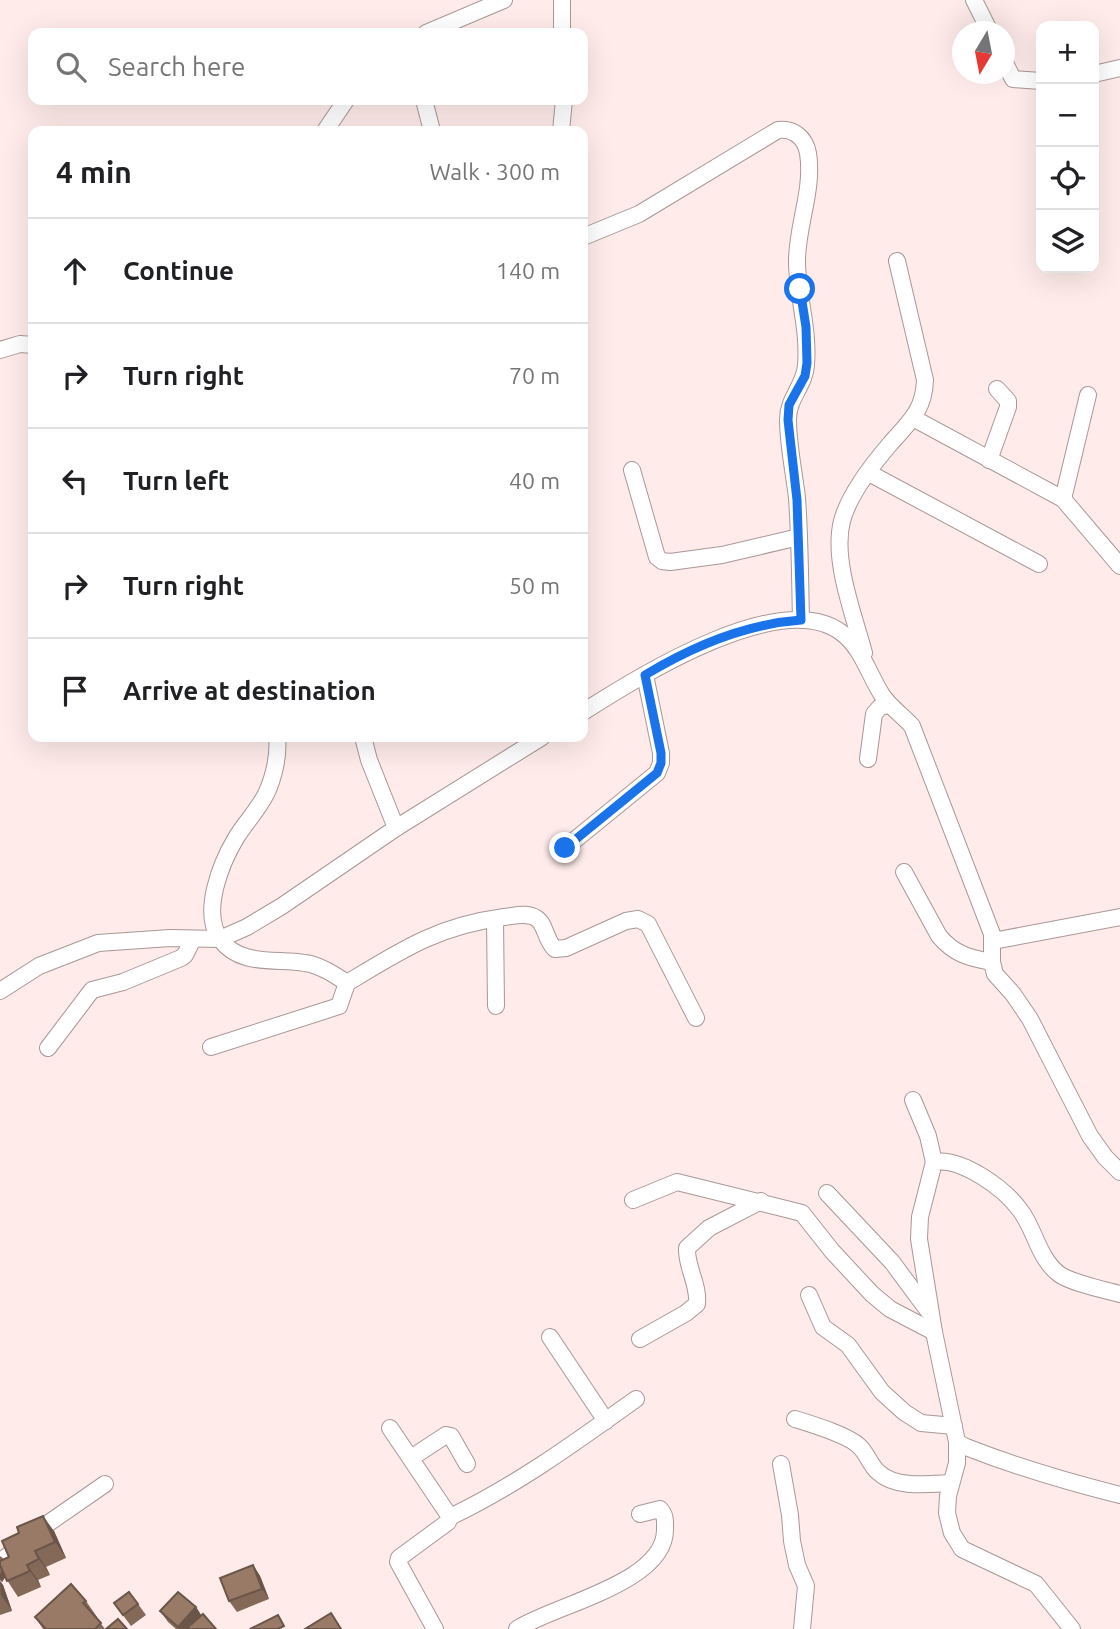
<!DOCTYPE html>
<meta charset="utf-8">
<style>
body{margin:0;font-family:Ubuntu,sans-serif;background:#f2f2f2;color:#202124}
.controls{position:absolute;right:21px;top:21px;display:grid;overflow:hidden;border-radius:14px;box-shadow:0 7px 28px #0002}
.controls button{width:63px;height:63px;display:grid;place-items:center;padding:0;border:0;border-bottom:2px solid #e0e0e0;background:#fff;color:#202124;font:35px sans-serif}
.compass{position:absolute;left:952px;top:21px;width:63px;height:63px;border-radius:50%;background:#fff;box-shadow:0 7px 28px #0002;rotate:190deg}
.stop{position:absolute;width:21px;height:21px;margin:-16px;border:5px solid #1a73e8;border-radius:50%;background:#fff}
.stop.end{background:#1a73e8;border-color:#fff;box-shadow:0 2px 7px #0008}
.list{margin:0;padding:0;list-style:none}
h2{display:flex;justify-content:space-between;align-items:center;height:91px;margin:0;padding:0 28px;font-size:30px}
h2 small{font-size:23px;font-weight:400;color:#757577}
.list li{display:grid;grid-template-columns:46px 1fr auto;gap:21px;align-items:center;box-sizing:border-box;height:105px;padding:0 28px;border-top:2px solid #e0e0e0}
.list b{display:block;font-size:26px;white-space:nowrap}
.list em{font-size:23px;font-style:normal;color:#757577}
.icon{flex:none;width:38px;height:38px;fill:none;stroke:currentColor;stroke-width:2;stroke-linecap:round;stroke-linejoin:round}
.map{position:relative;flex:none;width:1120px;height:1629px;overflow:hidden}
.search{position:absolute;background:#fff;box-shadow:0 7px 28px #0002;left:28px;top:28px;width:560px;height:77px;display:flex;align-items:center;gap:18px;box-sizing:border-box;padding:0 24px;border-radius:14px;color:#757577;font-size:26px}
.panel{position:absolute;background:#fff;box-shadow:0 7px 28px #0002;left:28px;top:126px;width:560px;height:616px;border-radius:14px}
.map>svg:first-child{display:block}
</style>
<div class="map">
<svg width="1120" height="1629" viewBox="0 0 1120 1629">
<rect width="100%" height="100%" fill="#ffecea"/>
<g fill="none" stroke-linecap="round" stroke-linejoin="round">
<!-- minor casing -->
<g stroke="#a99795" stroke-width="18">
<g id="minor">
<path d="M562,0v33"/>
<path d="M974,0l16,32"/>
<path d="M426,33l78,-33"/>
<path d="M1004,61l9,18 28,2"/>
<path d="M1094,74l26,-6"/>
<path d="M424,100l8,31"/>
<path d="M325,131l21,-31"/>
<path d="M561,131l3,-31"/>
<path d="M583,237l56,-23 139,-84c16,-2 27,8 30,23 6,38 -12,74 -11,111 1,34 12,66 9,101 -1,20 -18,33 -18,54 0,26 6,53 9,79 3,41 3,82 4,122"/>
<path d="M0,350l20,-6 13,1"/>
<path d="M913,418l150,81 57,67"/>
<path d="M989,460l19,-53v-6l-11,-12"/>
<path d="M632,470l25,87 5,4 8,1 52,-7 77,-18"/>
<path d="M869,473l170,91"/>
<path d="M1063,499l25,-104"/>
<path d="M864,653c-10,-38 -32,-93 -22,-132 7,-27 30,-56 48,-77 19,-22 34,-33 35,-64l-28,-119"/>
<path d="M583,712c54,-34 198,-126 259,-79 20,15 27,42 40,62 8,12 20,20 30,31l80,208v28l3,12 18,20 17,25 60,117 15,21 15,15"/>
<path d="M277,737c2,18 -3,40 -11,57 -8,16 -21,29 -30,44 -15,25 -35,74 -16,101 20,28 56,19 85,24 15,2 30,12 42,20 56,-34 91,-57 157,-66 10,-1 23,-5 32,1 10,6 9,22 19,31l11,-1 60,-27 12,-2 10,5 48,94"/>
<path d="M363,737l6,23 27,68"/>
<path d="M868,759l6,-45 6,-7 9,-2"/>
<path d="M565,848l92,-75 4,-10v-10l-16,-78"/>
<path d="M904,872l35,64c15,18 30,22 53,26"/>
<path d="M495,919l1,87"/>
<path d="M993,941l127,-24"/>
<path d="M0,991l39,-25 59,-23 72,-5 50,1 27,-12 35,-21 114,-78 146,-91"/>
<path d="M211,1047l128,-41 8,-23"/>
<path d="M48,1048l44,-58 31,-8 58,-24 4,-3 8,-16"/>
<path d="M913,1100l15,36 6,26"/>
<path d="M827,1193l65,69 37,50"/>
<path d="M633,1200l44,-18 125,31 30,38 40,43 18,15 44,23"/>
<path d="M809,1295l14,32 25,18 34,47 22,20 17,11 33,3"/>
<path d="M550,1337l56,84"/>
<path d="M640,1339l46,-26 11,-9c2,-20 -11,-37 -10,-56l22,-20 52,-27"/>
<path d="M795,1419c16,5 53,16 64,27 8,7 11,19 19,26 18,17 51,12 73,11"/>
<path d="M390,1428l60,89 -2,5 -49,36 -1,4 37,67"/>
<path d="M957,1442l9,5c51,20 102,35 154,48"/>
<path d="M411,1458l35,-23 5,1 16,28"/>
<path d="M781,1464l9,51 2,26 5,24 9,21 -4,43"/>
<path d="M450,1517c67,-32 126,-75 186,-118"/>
<path d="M0,1562l40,-33 65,-45"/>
<path d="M517,1629c37,-24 148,-46 148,-99 0,-9 1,-14 -5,-21l-20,5"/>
<path d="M1072,1629l-36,-45 -74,-35 -10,-16 -5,-20 1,-17 9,-33v-21l-23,-110 -15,-93 1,-22 14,-55c27,-5 70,26 86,48 15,19 18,48 39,64 12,9 46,16 61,20"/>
</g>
</g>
<!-- minor -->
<use href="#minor" stroke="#fff" stroke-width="16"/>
</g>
<!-- wall -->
<g fill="#846959">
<path d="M54,1531l12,27 -20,9 4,8 -12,5 3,7 -23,10 -13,-20 -3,5 -2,-2v-24l4,3z"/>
<path d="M253,1565l7,11 9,23 -32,13 -8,-11z"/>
<path d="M0,1581l3,4 9,26 -12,4z"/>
<path d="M86,1601l11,16h-1l9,12h-62l-8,-12z"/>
<path d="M114,1603l24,1 8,11 -15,11z"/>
<path d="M196,1607l5,8 15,14h-40l-8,-7 -8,-11z"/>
</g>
<!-- shaded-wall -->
<g fill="#6b5548">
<path d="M43,1516l11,15 12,27 -11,-16z"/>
<path d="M35,1551l11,16 4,8 -11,-16z"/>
<path d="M8,1562l4,5 -10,15 -2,-3v-5z"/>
<path d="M27,1565l11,15 3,7 -11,-16z"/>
<path d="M253,1565l7,11 9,23 -7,-10z"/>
<path d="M0,1581l3,4 9,26 -11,-16z"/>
<path d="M196,1607l7,11 -10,11h-14l-1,-2z"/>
</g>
<!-- building -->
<g fill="#997a67" stroke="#6b5548" stroke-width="2">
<path d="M43,1516l12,26 -20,9 4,8 -12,6 3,6 -23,10 -7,-16v-4l9,-4 -7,-16 17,-8 -2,-6z"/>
<path d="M253,1565l9,24 -33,12 -9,-23z"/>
<path d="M71,1584l15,17 -3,2 18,20 -6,6h-49l-11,-12z"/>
<path d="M129,1592l9,12 -15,11 -9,-12z"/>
<path d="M178,1592l18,15 -18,20 -18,-16z"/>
<path d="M331,1613l10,16h-36z"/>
<path d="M203,1614l13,15h-30z"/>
<path d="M278,1615l6,11 -6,3h-28z"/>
<path d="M118,1619l9,10h-21z"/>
</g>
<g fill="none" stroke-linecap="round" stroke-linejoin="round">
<!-- route -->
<path stroke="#1a73e8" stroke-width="9" d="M565,848l92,-75 4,-10v-10l-16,-78c48,-29 100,-51 156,-55l-4,-120 -9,-80 1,-15 16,-29 2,-13 -1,-36 -6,-38"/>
</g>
</svg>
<div class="controls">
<button>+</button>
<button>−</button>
<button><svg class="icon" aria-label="locate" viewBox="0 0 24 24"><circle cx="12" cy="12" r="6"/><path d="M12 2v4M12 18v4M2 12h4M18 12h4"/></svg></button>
<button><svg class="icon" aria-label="layers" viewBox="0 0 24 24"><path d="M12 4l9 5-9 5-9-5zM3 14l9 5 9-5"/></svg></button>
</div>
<svg class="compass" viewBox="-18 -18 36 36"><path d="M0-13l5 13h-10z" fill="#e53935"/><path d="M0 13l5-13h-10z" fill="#757577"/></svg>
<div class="stop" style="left:800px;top:289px"></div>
<div class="stop end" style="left:565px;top:848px"></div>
<div class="search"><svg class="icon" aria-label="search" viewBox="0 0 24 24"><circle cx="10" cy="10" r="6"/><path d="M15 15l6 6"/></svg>Search here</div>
<section class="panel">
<h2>4 min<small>Walk · 300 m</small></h2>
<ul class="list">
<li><svg class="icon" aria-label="ahead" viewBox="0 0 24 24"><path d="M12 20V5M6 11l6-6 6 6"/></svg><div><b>Continue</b></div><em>140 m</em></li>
<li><svg class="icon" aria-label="right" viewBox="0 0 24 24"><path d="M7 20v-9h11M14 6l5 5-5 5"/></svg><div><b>Turn right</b></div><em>70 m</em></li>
<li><svg class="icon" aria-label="left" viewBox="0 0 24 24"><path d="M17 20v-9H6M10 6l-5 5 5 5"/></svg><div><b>Turn left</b></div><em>40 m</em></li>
<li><svg class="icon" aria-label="right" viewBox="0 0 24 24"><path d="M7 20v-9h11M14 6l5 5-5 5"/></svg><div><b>Turn right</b></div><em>50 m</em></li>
<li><svg class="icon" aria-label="arrive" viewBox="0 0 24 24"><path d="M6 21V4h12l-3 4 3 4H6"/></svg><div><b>Arrive at destination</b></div></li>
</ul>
</section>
</div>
